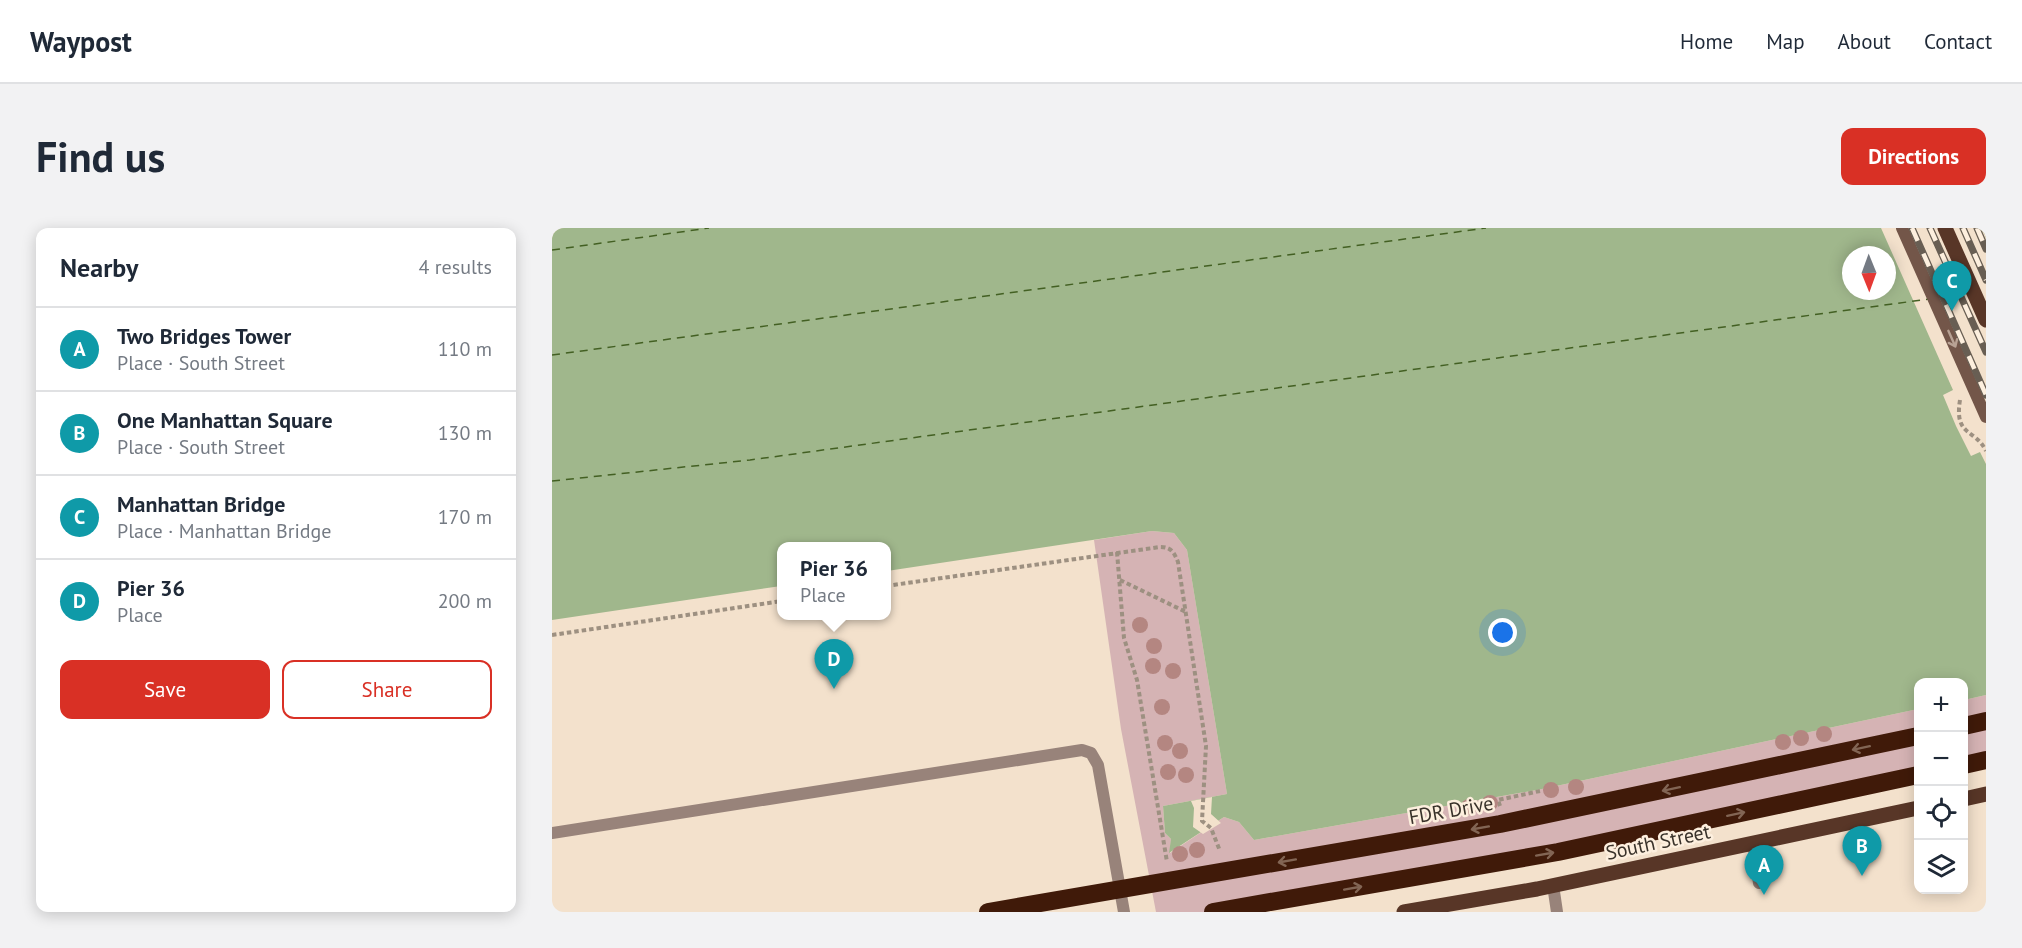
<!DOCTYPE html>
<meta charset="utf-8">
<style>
body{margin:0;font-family:"PT Sans",sans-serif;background:#f2f2f3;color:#1f2937}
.controls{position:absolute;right:18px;bottom:18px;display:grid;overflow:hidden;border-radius:12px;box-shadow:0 3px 15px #0003}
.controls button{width:54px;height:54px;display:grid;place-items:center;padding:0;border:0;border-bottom:2px solid #e0e1e3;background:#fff;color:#1f2937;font:30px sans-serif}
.compass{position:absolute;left:1290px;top:18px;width:54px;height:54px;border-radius:50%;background:#fff;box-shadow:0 3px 15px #0003;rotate:179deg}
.you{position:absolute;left:951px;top:405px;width:21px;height:21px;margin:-15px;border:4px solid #fff;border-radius:50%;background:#1a73e8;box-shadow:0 0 0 9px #1a73e833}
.badge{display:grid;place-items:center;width:39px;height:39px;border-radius:50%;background:#d93025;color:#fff;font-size:20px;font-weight:700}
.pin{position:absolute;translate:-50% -50px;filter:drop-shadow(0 2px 3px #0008)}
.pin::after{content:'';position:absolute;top:32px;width:21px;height:18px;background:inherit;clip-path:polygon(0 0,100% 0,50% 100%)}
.popup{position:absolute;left:225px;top:314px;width:114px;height:78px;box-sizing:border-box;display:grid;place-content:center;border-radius:12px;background:#fff;filter:drop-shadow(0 2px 4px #0005);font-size:20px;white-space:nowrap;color:#747a83}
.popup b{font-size:22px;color:#1f2937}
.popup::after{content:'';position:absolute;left:50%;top:100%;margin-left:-12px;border:12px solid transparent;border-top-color:#fff}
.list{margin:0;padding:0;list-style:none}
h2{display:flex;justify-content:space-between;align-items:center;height:78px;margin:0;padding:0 24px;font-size:26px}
h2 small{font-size:20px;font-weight:400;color:#747a83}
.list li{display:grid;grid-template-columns:39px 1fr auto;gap:18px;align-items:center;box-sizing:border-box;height:84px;padding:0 24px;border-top:2px solid #e0e1e3}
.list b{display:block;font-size:22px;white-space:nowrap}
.list p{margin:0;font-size:20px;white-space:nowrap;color:#747a83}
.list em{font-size:20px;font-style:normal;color:#747a83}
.actions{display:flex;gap:12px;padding:18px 24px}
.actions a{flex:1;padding:14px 0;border:2px solid #d93025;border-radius:12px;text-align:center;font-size:21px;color:#d93025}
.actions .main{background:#d93025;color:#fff}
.icon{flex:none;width:33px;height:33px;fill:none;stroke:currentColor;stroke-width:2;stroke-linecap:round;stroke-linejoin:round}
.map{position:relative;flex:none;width:1434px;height:684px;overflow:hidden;border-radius:12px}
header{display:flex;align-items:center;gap:36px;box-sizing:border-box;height:84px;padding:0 30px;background:#fff;border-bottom:2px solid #e0e1e3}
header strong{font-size:28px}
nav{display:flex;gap:33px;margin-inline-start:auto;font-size:21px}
.intro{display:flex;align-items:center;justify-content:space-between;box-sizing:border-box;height:144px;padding:0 36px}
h1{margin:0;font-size:42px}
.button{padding:15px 27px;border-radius:12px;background:#d93025;color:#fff;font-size:21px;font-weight:700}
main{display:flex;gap:36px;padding:0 36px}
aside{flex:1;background:#fff;border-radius:12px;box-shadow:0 3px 15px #0003}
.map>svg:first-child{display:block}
</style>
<header>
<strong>Waypost</strong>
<nav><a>Home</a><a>Map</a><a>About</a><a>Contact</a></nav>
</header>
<div class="intro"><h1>Find us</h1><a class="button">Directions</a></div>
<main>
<aside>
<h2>Nearby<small>4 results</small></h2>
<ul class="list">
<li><span class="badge" style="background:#0f9aa8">A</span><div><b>Two Bridges Tower</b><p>Place · South Street</p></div><em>110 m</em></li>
<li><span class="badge" style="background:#0f9aa8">B</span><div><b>One Manhattan Square</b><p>Place · South Street</p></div><em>130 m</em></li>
<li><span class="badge" style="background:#0f9aa8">C</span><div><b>Manhattan Bridge</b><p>Place · Manhattan Bridge</p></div><em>170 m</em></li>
<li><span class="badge" style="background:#0f9aa8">D</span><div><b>Pier 36</b><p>Place</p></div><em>200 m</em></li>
</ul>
<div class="actions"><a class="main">Save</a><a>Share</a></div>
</aside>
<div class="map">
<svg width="1434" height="684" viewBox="0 0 1434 684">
<rect width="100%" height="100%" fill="#f3e1cc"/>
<!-- green -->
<g fill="#d5b3b4">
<path d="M600,303l22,2 13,17 40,244 -64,12 2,27 6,6 -1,14 54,-36 15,5 15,18 288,-51 376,-80v72l-678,131h-84l-35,-183 -27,-189z"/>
<path d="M1434,467v71l-22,5v-71z"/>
</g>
<!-- water -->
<path fill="#a0b78c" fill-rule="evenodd" d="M0,0h1434v467l-22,5v-18h-46v27l-376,80 -288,51 -15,-18 -15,-5 -55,36 2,-14 -6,-6 -2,-27 64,-12 -40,-244 -13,-17 -22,-2 -265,40 -1,-25h-104l-1,40 -229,34zM1299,27h36v36h-36z"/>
<!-- pier -->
<g fill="#f3e1cc">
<path d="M1329,0h105v236l-6,-12 -9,4 -15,-30 -13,-31 10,-5z"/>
<path d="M660,569l-1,17 10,9 -18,11 -10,-7 1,-19 -3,-7z"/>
</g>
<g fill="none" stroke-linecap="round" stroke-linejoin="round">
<!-- ferry -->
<g stroke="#436023" stroke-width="1.5" stroke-dasharray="8 6" stroke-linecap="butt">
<path d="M0,22l157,-22"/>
<path d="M1387,69l28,-3"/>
<path d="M0,127l934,-127"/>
<path d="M0,253l198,-21 1179,-161"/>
</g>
<!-- path -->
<g stroke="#9d9081" stroke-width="4" stroke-dasharray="4.5 3" stroke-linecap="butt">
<path d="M1408,172c-6,37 15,28 26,51"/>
<path d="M565,324l7,86 13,42 30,182"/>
<path d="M568,352l66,32"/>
<path d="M334,358l274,-39c11,0 14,5 18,15l28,184 -4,75 9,7 9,23"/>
<path d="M0,407l230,-34"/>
<path d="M948,578l-2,-6 42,-9"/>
</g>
<!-- lane -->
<g stroke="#98837a" stroke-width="12">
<path d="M0,605l530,-83 9,3 7,12 26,147"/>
<path d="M1201,615l6,40"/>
</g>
<!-- street -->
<path stroke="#98837a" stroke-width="12" d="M1001,657l4,27"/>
<!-- secondary -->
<path stroke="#735649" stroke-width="12" d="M1350,0l84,189"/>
<!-- primary -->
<g stroke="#583627" stroke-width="15">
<path d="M1393,0l41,92"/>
<path d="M1412,571l22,-5"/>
<path d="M852,684l133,-23 381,-81"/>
</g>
<!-- highway -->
<g stroke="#401a09" stroke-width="18">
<path d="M1412,498l22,-5"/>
<path d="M1412,537l22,-5"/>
</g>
<!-- rail casing -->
<g stroke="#685e53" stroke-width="7">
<g id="rail">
<path d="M1360,0l74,167"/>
<path d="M1378,0l56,124"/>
<path d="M1411,0l23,52"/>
<path d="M1425,0l9,21"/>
</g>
</g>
<!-- rail -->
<use href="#rail" stroke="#fdefde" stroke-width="4.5" stroke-dasharray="14" stroke-linecap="butt"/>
<!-- highway-bridge -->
<g stroke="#401a09" stroke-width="18">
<path d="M436,684l512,-88 418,-88"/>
<path d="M661,684l345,-60 360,-77"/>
</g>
</g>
<!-- trees -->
<g fill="#b48681">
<circle cx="588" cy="397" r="8"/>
<circle cx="602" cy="418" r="8"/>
<circle cx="601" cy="438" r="8"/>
<circle cx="621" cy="443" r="8"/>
<circle cx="610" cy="479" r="8"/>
<circle cx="1272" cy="506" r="8"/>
<circle cx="1249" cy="510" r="8"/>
<circle cx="1231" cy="514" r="8"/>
<circle cx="613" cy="515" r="8"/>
<circle cx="628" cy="523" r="8"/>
<circle cx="616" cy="544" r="8"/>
<circle cx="634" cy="547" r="8"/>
<circle cx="1024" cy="559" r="8"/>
<circle cx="999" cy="562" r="8"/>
<circle cx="938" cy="575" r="8"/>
<circle cx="917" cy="579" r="8"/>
<circle cx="645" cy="622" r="8"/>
<circle cx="628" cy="626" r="8"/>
</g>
<!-- one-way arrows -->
<defs><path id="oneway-shaft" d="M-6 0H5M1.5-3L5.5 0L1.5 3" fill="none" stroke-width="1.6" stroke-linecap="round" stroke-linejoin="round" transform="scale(1.5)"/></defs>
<use stroke="#b8a294" href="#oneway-shaft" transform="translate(1400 111) rotate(66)"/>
<g stroke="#826554">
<use href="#oneway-shaft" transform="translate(1309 520) rotate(168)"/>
<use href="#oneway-shaft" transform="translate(1119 561) rotate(168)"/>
<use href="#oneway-shaft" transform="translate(1184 586) rotate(-12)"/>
<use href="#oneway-shaft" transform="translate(928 600) rotate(170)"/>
<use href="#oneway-shaft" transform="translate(993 626) rotate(-10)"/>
<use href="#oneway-shaft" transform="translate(735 633) rotate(170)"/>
<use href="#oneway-shaft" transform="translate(801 660) rotate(-10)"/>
</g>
<g text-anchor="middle" stroke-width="5" stroke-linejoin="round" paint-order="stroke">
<!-- street labels -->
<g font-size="20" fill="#39322a" stroke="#fdefde">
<text transform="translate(899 582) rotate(-10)" y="7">FDR Drive</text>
<text transform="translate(1106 614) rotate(-12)" y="7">South Street</text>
</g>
</g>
</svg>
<div class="controls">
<button>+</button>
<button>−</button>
<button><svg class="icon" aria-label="locate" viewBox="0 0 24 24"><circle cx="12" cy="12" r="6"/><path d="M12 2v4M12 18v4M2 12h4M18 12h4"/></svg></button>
<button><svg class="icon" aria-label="layers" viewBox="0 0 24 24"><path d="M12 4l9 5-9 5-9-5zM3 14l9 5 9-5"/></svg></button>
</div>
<svg class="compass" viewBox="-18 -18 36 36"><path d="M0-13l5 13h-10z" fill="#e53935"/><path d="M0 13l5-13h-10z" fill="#747a83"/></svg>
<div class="you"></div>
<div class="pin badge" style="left:1212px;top:667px;background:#0f9aa8">A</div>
<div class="pin badge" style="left:1310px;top:648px;background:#0f9aa8">B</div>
<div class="pin badge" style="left:1400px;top:83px;background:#0f9aa8">C</div>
<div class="pin badge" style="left:282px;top:461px;background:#0f9aa8">D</div>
<div class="popup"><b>Pier 36</b>Place</div>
</div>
</main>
